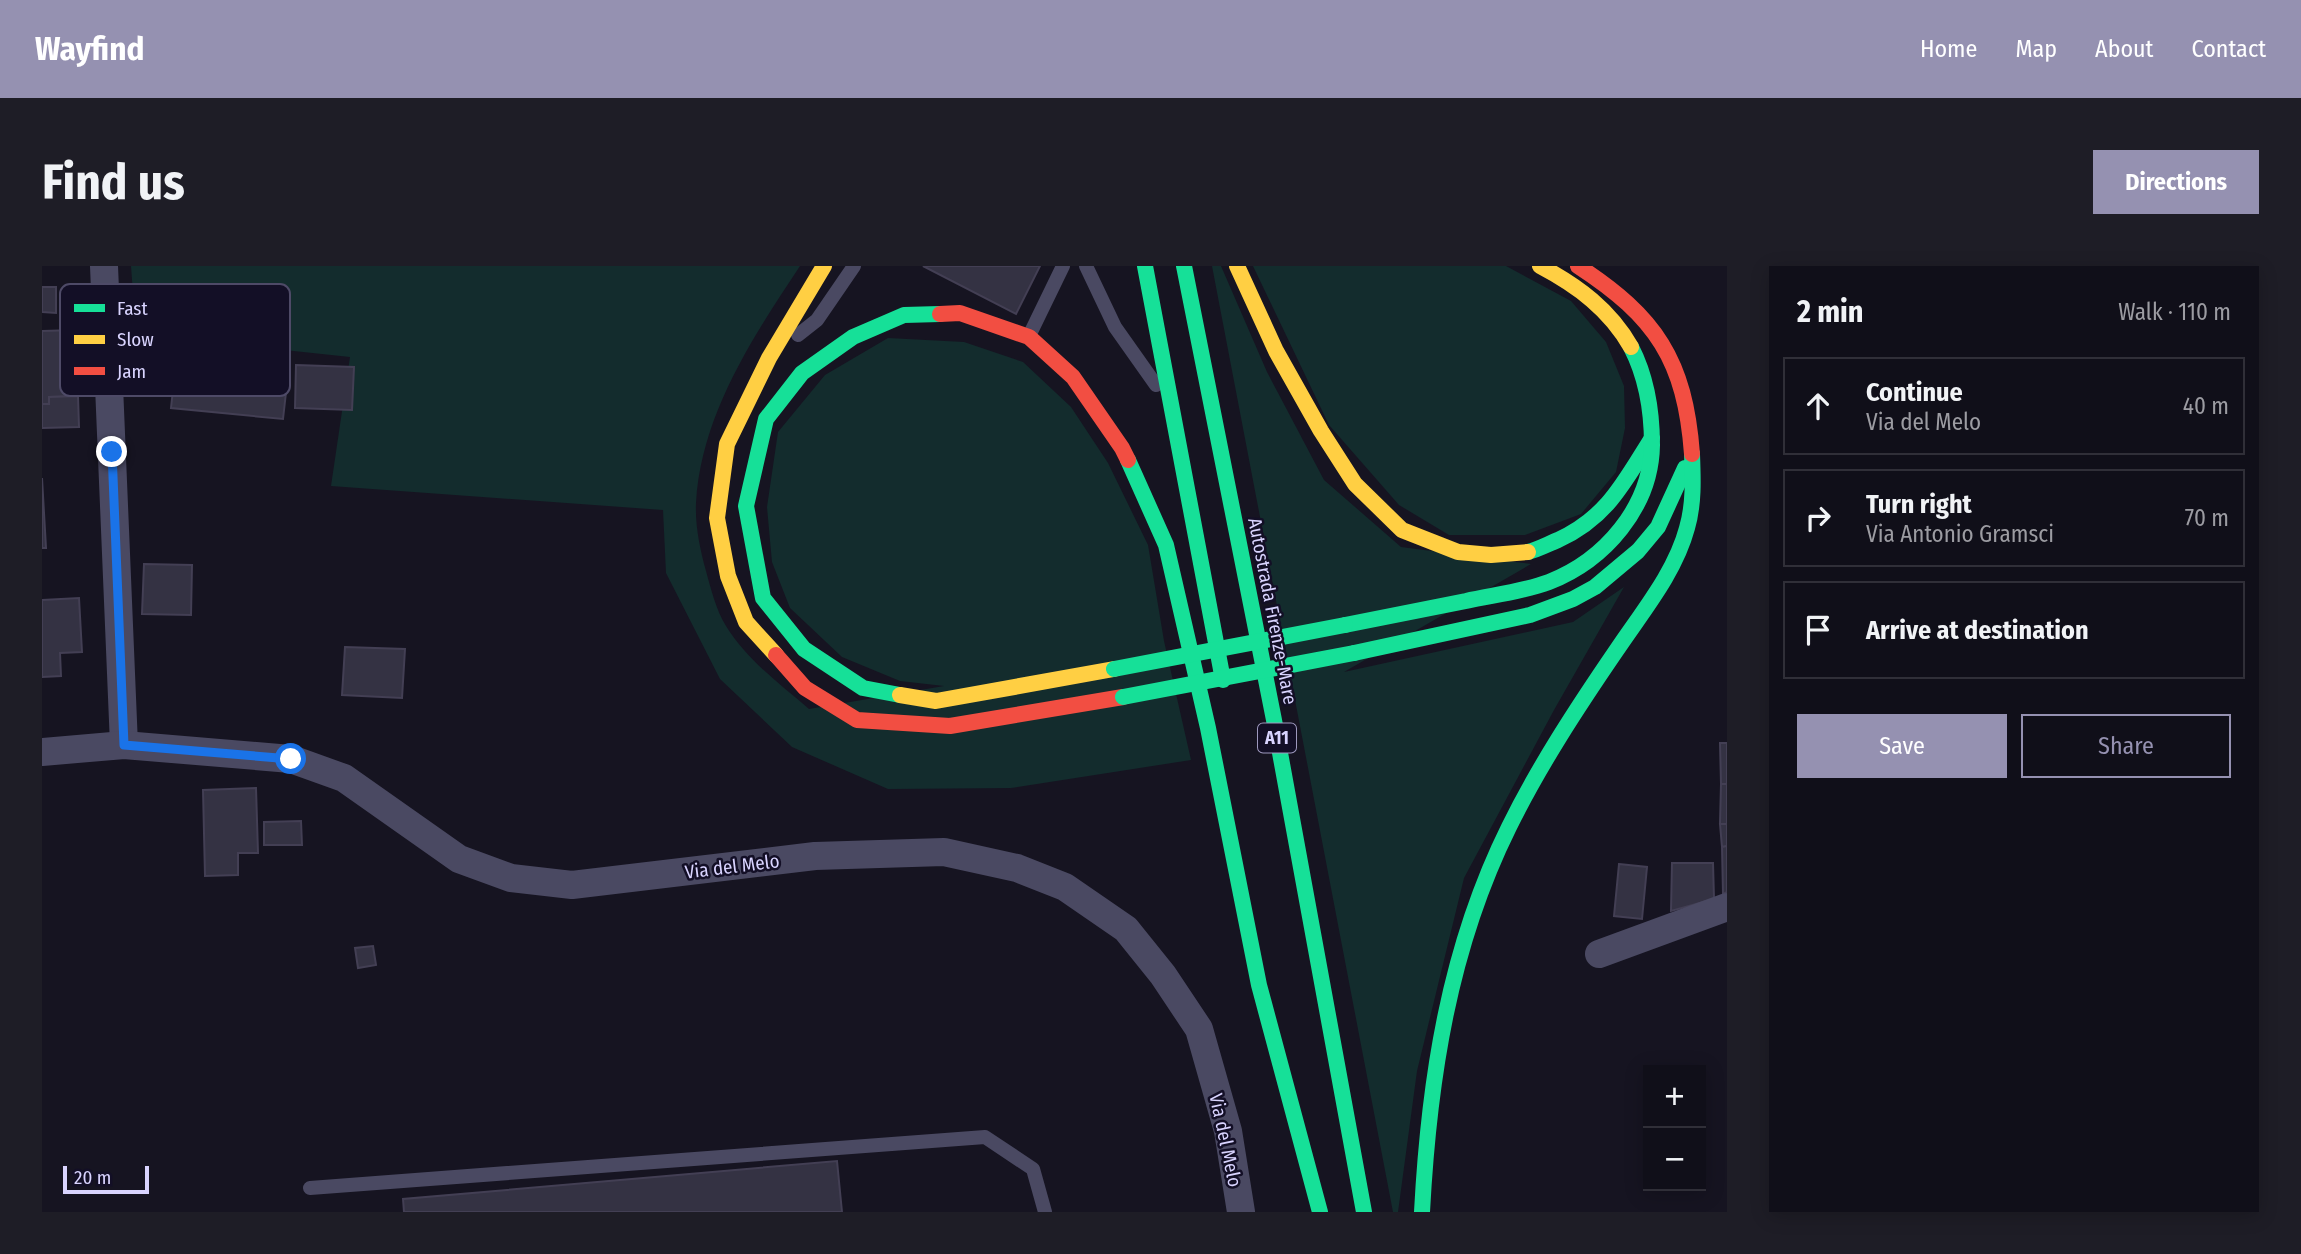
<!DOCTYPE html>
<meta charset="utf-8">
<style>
body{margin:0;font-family:"Fira Sans Condensed",sans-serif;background:#1e1d26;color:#f1f3f6}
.controls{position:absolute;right:21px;bottom:21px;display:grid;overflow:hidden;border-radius:0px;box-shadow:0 4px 18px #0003}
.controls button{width:63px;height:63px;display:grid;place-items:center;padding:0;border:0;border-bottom:2px solid #302f38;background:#100f19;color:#f1f3f6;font:35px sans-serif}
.scale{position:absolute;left:21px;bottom:18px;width:86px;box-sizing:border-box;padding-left:7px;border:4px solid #d9d4ff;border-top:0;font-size:19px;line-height:24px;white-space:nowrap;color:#d9d4ff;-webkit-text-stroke:5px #130f26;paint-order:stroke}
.stop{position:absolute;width:21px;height:21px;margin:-16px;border:5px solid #1a73e8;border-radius:50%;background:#fff}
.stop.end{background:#1a73e8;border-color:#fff;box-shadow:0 2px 7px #0008}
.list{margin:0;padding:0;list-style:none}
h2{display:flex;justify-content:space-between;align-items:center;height:91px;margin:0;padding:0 28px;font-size:30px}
h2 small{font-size:23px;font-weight:400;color:#9c9ca2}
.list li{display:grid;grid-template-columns:46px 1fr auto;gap:21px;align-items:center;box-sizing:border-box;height:98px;margin:0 14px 14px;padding:0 14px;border:2px solid #302f38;border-radius:0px}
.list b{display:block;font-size:26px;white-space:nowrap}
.list p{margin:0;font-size:23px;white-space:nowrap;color:#9c9ca2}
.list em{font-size:23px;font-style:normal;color:#9c9ca2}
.actions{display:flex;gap:14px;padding:21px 28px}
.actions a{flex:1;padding:16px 0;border:2px solid #9591b1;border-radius:0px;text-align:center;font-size:24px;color:#9591b1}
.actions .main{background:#9591b1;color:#fff}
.icon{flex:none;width:38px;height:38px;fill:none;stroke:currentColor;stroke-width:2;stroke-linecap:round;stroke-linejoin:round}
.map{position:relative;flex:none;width:1685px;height:946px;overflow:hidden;border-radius:0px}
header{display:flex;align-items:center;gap:42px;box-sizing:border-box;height:98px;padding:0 35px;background:#9591b1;color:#fff}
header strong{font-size:33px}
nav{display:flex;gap:38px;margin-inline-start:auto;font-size:24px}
.intro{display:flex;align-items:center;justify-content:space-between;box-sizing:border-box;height:168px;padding:0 42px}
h1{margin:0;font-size:49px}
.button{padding:18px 32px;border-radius:0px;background:#9591b1;color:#fff;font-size:24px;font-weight:700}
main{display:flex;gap:42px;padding:0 42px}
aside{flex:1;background:#100f19;border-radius:0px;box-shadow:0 4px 18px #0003}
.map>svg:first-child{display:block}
</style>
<header>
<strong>Wayfind</strong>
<nav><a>Home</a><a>Map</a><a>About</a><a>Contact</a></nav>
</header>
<div class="intro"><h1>Find us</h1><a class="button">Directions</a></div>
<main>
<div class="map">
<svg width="1685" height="946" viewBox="0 0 1685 946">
<rect width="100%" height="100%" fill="#161421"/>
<!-- green -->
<g fill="#132c2d">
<path d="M89,0h669c-47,71 -99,149 -104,237 -1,23 4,46 10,68 5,18 10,39 20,55 21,34 53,57 83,83l135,-23 -44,-5 -58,-24 -52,-49 -18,-46 -5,-55 11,-75 47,-57 63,-37 76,4 59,20 48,45 37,56 40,82 16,96 27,119 -180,28 -123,1 -96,-42 -72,-68 -54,-106 -3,-63 -332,-24 19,-129 -214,-23z"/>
<path d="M1170,0h9l46,106 57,108 77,67 130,17 -187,108 229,-50 51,-35 -70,123 -90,168 -47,193 -19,141h-5z"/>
<path d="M1211,0h253l65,35 35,41 18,44 1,42 -9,44 -35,42 -56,21h-76l-50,-30 -70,-80z"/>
</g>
<!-- building -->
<g fill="#343243" stroke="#433f54" stroke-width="2">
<path d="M881,0h117l-24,48z"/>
<path d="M0,21h14v26l-14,-1z"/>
<path d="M33,64l3,66 -29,1v7h-7v-73z"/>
<path d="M135,88l112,12 -6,53 -112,-11z"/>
<path d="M254,99l58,2 -2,43 -57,-2z"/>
<path d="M36,130l1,31 -37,1v-24h7v-7z"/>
<path d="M0,212l4,70h-4z"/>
<path d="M102,298l48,1 -1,50 -49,-1z"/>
<path d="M37,332l3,54 -22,1 1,23 -19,1v-77z"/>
<path d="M303,381l60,2 -3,49 -60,-3z"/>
<path d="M1678,477h7v41h-6z"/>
<path d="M1679,518h6v40h-7z"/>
<path d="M214,522l2,65h-20v22l-33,1 -2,-86z"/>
<path d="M259,555l1,24h-38v-23z"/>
<path d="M1678,558h7v22l-5,1z"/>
<path d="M1685,580v46l-4,2 -1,-47z"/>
<path d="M1630,597h41l1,36 -43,12z"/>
<path d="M1577,598l28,3 -5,52 -28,-3z"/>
<path d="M331,680l3,19 -18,3 -3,-20z"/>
<path d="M795,895l5,51h-438l-1,-13z"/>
</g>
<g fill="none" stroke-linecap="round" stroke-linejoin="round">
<!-- lane -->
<g stroke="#4a4962" stroke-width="14">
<path d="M1044,0l29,61 41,58"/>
<path d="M756,69l19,-15 37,-54"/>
<path d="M987,70l34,-70"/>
<path d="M268,922l675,-51 48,32 12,43"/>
</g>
<!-- street -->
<g stroke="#4a4962" stroke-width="28">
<path d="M62,0l20,479"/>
<path d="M0,486l82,-7 167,14 53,19 115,81 52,19 61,7 243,-29 129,-4 73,16 48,19 61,42 37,46 36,54 29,102 13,81"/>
<path d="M1557,688l128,-47"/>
</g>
<!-- fast -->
<g stroke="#16e098" stroke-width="16">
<path d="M1103,0l78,414"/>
<path d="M1142,0l90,454 90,492"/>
<path d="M1086,194l38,85 42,183 51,257 61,227"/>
<path d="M1486,286c11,-3 20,-8 30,-12 50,-23 66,-58 94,-102"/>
<path d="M1303,359c40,-8 80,-16 121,-24 27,-6 56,-9 83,-19 56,-22 102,-75 103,-137 0,-34 -5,-67 -21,-98"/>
<path d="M1312,387l176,-38 43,-16 22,-12 43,-36 20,-24 27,-59"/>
<path d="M858,429l-37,-7 -59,-39 -41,-51 -17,-92 20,-87 36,-46 51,-36 51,-22 36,-1"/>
<path d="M1380,946c7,-133 27,-264 87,-385 30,-61 68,-119 107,-176 26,-39 59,-78 71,-123 7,-24 6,-49 5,-74"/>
</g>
<!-- slow -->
<g stroke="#ffcf43" stroke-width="16">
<path d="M1195,0l39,85 45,80 34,53 47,46 56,22 33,3 37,-3"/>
<path d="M1498,0c38,20 70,44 91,81"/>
<path d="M734,389l-30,-33 -18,-46 -11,-58 10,-74 42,-86 55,-92"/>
<path d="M858,429l36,6 178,-32"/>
</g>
<!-- jam -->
<g stroke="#f24e42" stroke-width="16">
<path d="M1536,0c78,51 107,94 114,188"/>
<path d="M898,48l20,-1 69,24 44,40 49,71 6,12"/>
<path d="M734,389l29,33 52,32 93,6 173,-29"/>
</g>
<!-- fast-bridge -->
<g stroke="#16e098" stroke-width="16">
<path d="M1072,403l231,-44"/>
<path d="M1081,431l231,-44"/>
</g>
</g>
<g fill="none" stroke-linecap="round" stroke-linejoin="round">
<!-- route -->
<path stroke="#1a73e8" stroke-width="9" d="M70,186l12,293 167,14"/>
</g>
<g text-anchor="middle" stroke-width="5" stroke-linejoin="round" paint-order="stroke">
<!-- shield labels -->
<rect fill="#130f26" stroke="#9e99be" stroke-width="2" x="1216" y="457.5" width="38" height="29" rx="5"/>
<g font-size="18" font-weight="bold" fill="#d9d4ff">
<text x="1235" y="478">A11</text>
</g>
<!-- street labels -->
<g font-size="19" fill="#d9d4ff" stroke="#130f26">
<text transform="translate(1231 345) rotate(79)" y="7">Autostrada Firenze-Mare</text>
<text transform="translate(690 600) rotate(-7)" y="7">Via del Melo</text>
<text transform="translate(1184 874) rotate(78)" y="7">Via del Melo</text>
</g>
</g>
<!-- legend -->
<rect x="18" y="18" width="230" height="112" rx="10" fill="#130f26" stroke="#4e4a67" stroke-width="2"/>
<rect x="32" y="38" width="31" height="8" fill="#16e098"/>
<rect x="32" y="69" width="31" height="9" fill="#ffcf43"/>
<rect x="32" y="101" width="31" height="8" fill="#f24e42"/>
<g font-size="19" fill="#d9d4ff">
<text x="75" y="49">Fast</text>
<text x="75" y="80">Slow</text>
<text x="75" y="112">Jam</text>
</g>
</svg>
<div class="controls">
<button>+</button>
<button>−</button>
</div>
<div class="scale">20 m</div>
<div class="stop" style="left:249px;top:493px"></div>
<div class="stop end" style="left:70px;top:186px"></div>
</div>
<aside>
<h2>2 min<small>Walk · 110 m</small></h2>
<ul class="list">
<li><svg class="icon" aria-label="ahead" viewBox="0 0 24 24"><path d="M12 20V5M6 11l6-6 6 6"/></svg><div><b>Continue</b><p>Via del Melo</p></div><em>40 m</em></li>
<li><svg class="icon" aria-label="right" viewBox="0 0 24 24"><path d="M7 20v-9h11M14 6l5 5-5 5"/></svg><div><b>Turn right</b><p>Via Antonio Gramsci</p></div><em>70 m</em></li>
<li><svg class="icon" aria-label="arrive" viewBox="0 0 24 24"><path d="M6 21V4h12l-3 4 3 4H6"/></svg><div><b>Arrive at destination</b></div></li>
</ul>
<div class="actions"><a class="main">Save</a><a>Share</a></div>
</aside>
</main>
